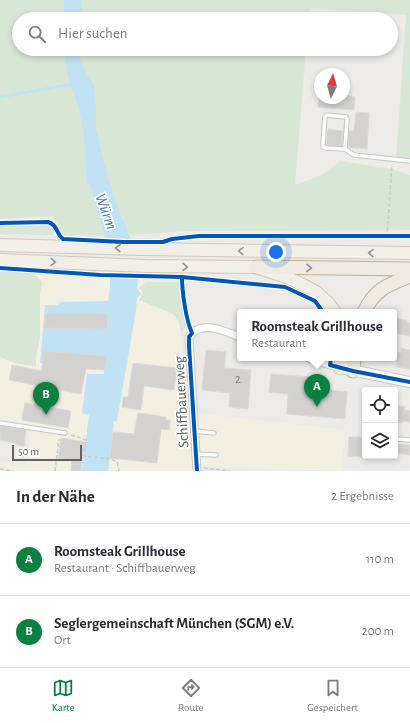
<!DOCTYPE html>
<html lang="de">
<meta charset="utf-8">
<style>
body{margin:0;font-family:"Alegreya Sans",sans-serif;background:#f7f7f7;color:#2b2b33}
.controls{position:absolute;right:12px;bottom:12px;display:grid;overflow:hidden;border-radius:4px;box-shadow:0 2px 6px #0003}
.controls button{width:36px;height:36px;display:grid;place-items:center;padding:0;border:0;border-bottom:1px solid #e1e1e2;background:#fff;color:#2b2b33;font:20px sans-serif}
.compass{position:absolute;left:314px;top:68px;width:36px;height:36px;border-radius:50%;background:#fff;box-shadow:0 2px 6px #0003;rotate:5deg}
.scale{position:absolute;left:12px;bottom:10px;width:70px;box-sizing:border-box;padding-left:4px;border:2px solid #5e6165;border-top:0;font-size:11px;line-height:14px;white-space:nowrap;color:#5e6165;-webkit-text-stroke:3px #fff;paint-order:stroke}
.you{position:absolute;left:276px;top:252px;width:14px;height:14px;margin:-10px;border:3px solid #fff;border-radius:50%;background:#1a73e8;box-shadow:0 0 0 6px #1a73e833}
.badge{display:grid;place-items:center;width:26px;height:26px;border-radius:50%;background:#0b8043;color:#fff;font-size:13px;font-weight:700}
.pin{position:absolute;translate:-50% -33px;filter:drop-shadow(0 1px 2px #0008)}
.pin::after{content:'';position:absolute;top:21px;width:14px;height:12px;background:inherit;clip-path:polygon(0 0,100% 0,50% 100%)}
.popup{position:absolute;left:237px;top:309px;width:160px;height:52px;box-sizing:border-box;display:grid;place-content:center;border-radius:4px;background:#fff;filter:drop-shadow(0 1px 3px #0005);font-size:13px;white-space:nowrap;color:#7c7c81}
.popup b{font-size:15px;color:#2b2b33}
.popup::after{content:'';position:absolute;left:50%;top:100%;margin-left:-8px;border:8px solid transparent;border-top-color:#fff}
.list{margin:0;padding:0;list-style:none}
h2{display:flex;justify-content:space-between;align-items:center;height:52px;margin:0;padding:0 16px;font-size:17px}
h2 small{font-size:13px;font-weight:400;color:#7c7c81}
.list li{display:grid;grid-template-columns:26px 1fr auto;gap:12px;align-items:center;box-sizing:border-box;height:72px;padding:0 16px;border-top:1px solid #e1e1e2}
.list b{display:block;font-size:15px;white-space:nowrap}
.list p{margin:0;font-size:13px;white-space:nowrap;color:#7c7c81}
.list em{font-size:13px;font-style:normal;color:#7c7c81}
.icon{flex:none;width:22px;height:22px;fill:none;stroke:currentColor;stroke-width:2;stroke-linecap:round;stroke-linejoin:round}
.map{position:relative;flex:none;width:410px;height:471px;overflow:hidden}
.search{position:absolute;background:#fff;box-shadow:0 2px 6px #0003;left:12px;right:12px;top:12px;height:44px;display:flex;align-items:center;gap:10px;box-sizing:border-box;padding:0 14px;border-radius:22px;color:#7c7c81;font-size:15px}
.sheet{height:196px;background:#fff}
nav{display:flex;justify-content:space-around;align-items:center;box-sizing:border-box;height:56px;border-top:1px solid #e1e1e2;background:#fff;font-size:11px;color:#7c7c81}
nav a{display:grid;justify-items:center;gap:2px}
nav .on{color:#0b8043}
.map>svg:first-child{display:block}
</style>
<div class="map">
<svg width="410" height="471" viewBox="0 0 410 471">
<rect width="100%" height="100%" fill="#ecebe8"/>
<!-- commercial -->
<path fill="#f4efe3" d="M0,272l146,10 -7,6 4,5 -4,7 32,13 5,3 3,5 2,12 7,79 157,18 -4,41 -150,-5 1,5h-192v-10l25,4 7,-38 -32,-6z"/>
<!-- green -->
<g fill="#d8e7d5">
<path d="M0,0h410v161l-14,-1 10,-145 -96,-7 -1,11h-290v30h287l-11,136 25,-9 20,-15 52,8 18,6v55l-223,1 -58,4 -3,-9 -28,-12 6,22 -40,-1 -11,-19 -53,3z"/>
<path d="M0,225l49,1 4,9 -53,-1z"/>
<path d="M0,271l33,2 9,9 -2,12v43l-4,20v9c-13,-1 -24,-3 -36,-9z"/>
<path d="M146,282h31l3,2 1,13 6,28 -6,8c-2,-9 -1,-15 -10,-20l-32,-13 4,-7 -4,-5z"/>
</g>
<!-- water -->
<g fill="#c0e2f2">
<path d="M64,0h18l-2,19h-16z"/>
<path d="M64,49h14l3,14 5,10 8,12 2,21v23l11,45 13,41 6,11 3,9 9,45 -1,9 4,5 -4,4 -1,12 -19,111h-3l-6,50h-26l7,-56 -7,-2 5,-39h17v-4l-64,-7 5,-58h12l4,-3 47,-1c8,-39 -8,-79 -18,-117l-4,-1c0,-27 -1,-57 -10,-83 -1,-5 -4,-10 -5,-14 -4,-12 -6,-25 -7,-37z"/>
</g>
<!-- pier -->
<path fill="#ecebe8" d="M103,238l29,1 8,39h-32v-15z"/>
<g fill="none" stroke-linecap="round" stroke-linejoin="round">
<!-- stream -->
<path stroke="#c0e2f2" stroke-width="3" d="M0,97l73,-13"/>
</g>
<!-- building -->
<g fill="#d3d2d1" stroke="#dcdad8">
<path d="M344,95l11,2 -1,13 -36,-3 1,-9h25z"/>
<path d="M356,112l13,1 -2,36 -19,-2 1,-16h5z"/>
<path d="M328,129l15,2 -1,15 -16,-1z"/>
<path d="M45,313l63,1 -1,15 -63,-1z"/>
<path d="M394,318l13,2v3h3v13l-16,-3z"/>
<path d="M401,348l9,2v19l-14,-2 2,-15 3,1z"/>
<path d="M206,350l20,2 -2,16 27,2 -3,39 -19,-2 1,-14 -28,-3z"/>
<path d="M43,351l64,5 -2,14 -19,-1 -5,25 -72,-14 3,-15 30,6z"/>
<path d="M133,363l44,5 -3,22 -30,-4 -3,24 -19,-3 1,-10h5z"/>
<path d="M271,374l39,3 -1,20 17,1 1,-8 20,2 -2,27 -58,-5 1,-20 -19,-2z"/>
<path d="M25,403l46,8 -3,17 -46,-8z"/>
<path d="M395,405l10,2 -1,3 6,1v11l-7,-1 -1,2 -7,-1z"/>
<path d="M138,413l28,4v3h4l-1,10 -8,-1 -4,34 -47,-5 3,-26 21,2z"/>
<path d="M0,426l26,4 -2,16 -8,-1v-2l-16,-3z"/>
<path d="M349,437h15l-1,20 -15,-1z"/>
<path d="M61,438l24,4 -4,29h-10l1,-11 -14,-2z"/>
<path d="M395,444l15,1v10l-15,-2z"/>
</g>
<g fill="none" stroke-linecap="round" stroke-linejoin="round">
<!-- service casing -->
<g stroke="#c7c7c7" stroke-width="5.5">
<g id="service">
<path d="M345,149l2,-30 -1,-2 -19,-2 -2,2 -2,27v3l3,1 19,1 9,6 56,6"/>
<path d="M0,268l100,7"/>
<path d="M0,423l65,10"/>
<path d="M195,431l19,2"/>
<path d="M396,439l14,1"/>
<path d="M196,454l20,1"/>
</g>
</g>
<!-- minor casing -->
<g stroke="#c7c7c7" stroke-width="9">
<g id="minor">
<path d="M308,358l32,10"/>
<path d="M197,471l-8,-134c12,-18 35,-6 51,0"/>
</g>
</g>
<!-- secondary casing -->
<g stroke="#c9c9c9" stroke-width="12">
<path id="secondary" d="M346,369l64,13"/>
</g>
<!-- primary casing -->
<g stroke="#d2c8b8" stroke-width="14">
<g id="primary">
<path d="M0,245l143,4 267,4"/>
<path d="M0,260l146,6 110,1 31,10 16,8 13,7 12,11 7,9"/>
<path d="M340,368l2,-10"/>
</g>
</g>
<!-- motorway casing -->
<g stroke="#c1b198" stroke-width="15">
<g id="motorway">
<path d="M256,267l154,2"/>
<path d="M364,312c11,-23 23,-27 46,-36"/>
<path d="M353,371l1,-13"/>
</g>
</g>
<!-- path -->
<g stroke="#c9cdcb" stroke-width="1.5" stroke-dasharray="4 2" stroke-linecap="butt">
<path d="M387,237l5,-72"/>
<path d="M71,435l15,5 -2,16 27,3 6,3 2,9"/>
<path d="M204,468l26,3"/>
<path d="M0,469l13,2"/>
<path d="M55,471l4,-32"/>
</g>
<!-- service -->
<use href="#service" stroke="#fcfcfc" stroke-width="3.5"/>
<!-- minor -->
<use href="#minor" stroke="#fcfcfc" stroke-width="7"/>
<!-- secondary -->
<use href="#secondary" stroke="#fcfcfc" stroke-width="10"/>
<!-- primary -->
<use href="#primary" stroke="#f2efe9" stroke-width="12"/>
<!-- motorway -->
<use href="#motorway" stroke="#eeeae3" stroke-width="13"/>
<!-- cycleway casing -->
<g stroke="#fff" stroke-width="6">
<g id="cycleway">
<path d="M0,223l48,-1c10,3 8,12 15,17l60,3h40l9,-3 27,-3h211"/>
<path d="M0,268l100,7 82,2 103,10 30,14 8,11"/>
<path d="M182,277c0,15 4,43 10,56l-3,4v9l8,125"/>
<path d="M331,358l-1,7 23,6 57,11"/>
</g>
</g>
<!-- cycleway -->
<use href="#cycleway" stroke="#0057b8" stroke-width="4"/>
</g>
<!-- one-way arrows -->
<defs><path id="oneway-chevron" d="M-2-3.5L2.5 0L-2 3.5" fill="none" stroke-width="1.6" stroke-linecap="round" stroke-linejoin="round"/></defs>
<g stroke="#929393">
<use href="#oneway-chevron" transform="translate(118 248) rotate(-178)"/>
<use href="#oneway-chevron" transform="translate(241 251) rotate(-179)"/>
<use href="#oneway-chevron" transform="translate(371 253) rotate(-179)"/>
<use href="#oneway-chevron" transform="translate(53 262) rotate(3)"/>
<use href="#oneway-chevron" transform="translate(185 267) rotate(1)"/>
</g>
<use stroke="#909191" href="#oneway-chevron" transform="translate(309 268) rotate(1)"/>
<g text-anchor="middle" stroke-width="3.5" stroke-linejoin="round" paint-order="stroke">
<!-- number labels -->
<g font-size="13" fill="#7c7e81">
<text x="238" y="383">2</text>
</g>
<!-- street labels -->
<g font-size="15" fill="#5e6165" stroke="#fff">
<text transform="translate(181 402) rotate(-93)" y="5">Schiffbauerweg</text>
</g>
<!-- water labels -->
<g font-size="16" font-style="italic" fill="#477aa0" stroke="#fff">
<text transform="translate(107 211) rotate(70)" y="6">Würm</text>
</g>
</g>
</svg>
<div class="controls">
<button><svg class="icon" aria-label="locate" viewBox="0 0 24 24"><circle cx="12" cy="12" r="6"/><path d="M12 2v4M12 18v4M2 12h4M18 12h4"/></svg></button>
<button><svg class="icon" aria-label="layers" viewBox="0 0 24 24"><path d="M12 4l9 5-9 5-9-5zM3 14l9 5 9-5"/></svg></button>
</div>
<svg class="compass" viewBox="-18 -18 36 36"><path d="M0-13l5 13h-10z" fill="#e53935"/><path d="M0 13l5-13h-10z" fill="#7c7c81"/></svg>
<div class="scale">50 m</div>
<div class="you"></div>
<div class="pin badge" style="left:317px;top:407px">A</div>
<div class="popup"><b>Roomsteak Grillhouse</b>Restaurant</div>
<div class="pin badge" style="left:46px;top:415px">B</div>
<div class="search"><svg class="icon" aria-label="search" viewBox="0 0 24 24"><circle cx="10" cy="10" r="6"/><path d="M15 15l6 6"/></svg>Hier suchen</div>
</div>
<section class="sheet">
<h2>In der Nähe<small>2 Ergebnisse</small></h2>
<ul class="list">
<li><span class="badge">A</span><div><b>Roomsteak Grillhouse</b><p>Restaurant · Schiffbauerweg</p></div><em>110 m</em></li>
<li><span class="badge">B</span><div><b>Seglergemeinschaft München (SGM) e.V.</b><p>Ort</p></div><em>200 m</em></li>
</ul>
</section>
<nav>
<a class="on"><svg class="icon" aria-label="map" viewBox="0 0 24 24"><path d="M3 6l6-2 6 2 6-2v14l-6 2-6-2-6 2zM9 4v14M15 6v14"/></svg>Karte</a>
<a><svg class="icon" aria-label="directions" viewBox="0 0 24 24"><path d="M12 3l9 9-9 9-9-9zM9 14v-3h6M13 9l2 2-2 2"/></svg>Route</a>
<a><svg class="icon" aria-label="saved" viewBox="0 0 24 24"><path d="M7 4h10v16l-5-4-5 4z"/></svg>Gespeichert</a>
</nav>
